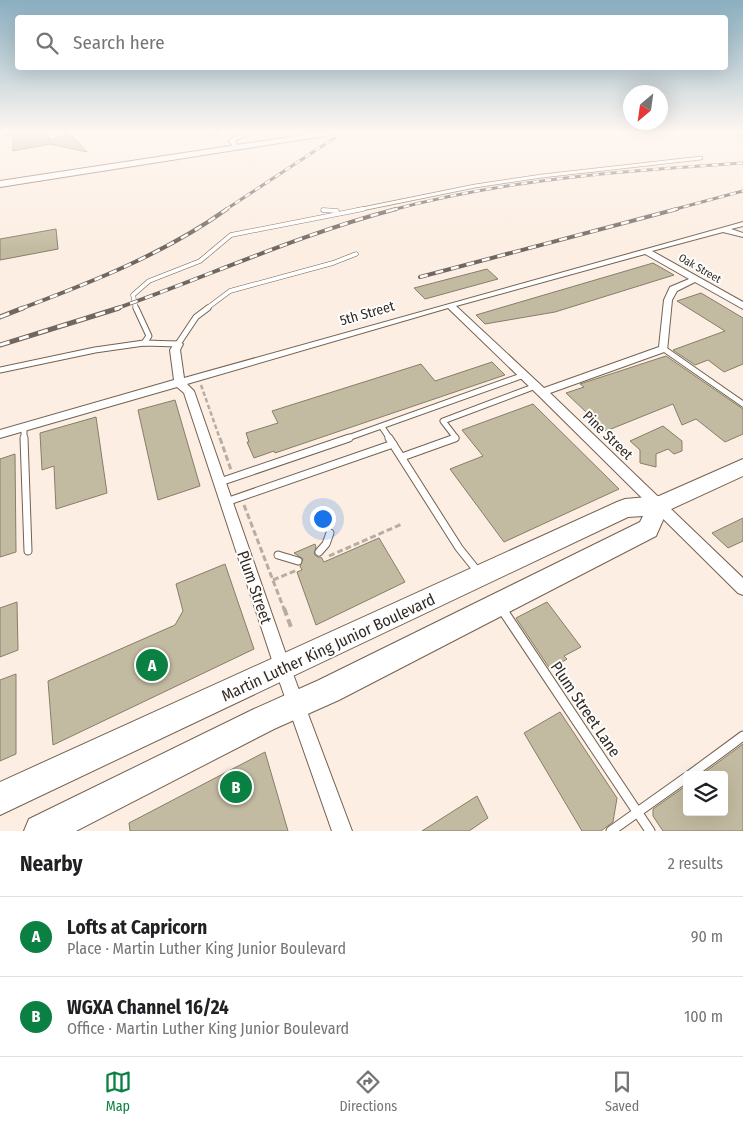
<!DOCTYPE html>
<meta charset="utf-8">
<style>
body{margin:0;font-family:"Fira Sans Condensed",sans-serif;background:#f6f6f6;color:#202124}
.controls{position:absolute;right:15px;bottom:15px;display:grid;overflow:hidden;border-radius:5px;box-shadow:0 5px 20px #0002}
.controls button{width:45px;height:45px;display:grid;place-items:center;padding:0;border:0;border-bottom:1px solid #e0e0e0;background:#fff;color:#202124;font:25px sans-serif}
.compass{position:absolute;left:623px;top:85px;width:45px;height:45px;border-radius:50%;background:#fff;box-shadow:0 5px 20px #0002;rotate:209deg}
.you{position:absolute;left:322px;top:518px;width:18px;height:18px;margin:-12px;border:4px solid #fff;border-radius:50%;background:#1a73e8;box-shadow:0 0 0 8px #1a73e833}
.badge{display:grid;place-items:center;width:32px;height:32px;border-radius:50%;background:#0b8043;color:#fff;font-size:16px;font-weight:700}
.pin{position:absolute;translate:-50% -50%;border:2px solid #fff;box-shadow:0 1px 5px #0006}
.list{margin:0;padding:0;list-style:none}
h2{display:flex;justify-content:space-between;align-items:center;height:65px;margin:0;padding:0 20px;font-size:21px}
h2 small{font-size:16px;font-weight:400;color:#757577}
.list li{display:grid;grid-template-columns:32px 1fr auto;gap:15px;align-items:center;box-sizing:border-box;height:80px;padding:0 20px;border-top:1px solid #e0e0e0}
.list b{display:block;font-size:19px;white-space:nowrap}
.list p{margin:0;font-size:16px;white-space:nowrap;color:#757577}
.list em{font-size:16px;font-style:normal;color:#757577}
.icon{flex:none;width:28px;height:28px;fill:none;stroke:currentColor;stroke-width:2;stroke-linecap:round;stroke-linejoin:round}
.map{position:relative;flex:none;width:743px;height:831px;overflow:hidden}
.search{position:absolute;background:#fff;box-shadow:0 5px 20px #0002;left:15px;right:15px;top:15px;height:55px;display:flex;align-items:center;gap:12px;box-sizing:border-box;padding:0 18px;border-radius:5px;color:#757577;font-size:19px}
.sheet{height:225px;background:#fff}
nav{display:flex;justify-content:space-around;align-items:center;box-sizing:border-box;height:70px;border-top:1px solid #e0e0e0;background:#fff;font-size:14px;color:#757577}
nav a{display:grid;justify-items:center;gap:2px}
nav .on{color:#0b8043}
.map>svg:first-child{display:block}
</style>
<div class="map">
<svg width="743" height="831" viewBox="0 0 743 831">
<rect width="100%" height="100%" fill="#fceee2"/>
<!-- building -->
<g fill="#c3bba1" stroke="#867e66">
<path d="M31,133h17l1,7 22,-5 16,17 -37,-8 -37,7v-16z"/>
<path d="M56,229l2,20 -58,11v-21z"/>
<path d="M653,263l21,12 -119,37 -70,12 -9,-9z"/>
<path d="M487,269l11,10 -73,20 -11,-11z"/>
<path d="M701,293l42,25v46l-19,8 -16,-12 -13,5 -22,-15 52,-19 -48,-30z"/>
<path d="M666,356l77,53v25l-18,8 -29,-23 -14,6 -9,-21 -67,27 -40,-38 18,-6 -4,-3z"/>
<path d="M492,362l13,13 -230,78 -1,-2 -20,7 -7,-16h2l-3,-9 32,-10 -6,-12 149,-47 14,17z"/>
<path d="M175,400l25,86 -42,14 -20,-90z"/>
<path d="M533,404l86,85 -115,53 -54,-73 33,-13 -21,-26z"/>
<path d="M96,417l11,76 -51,16 -2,-43 -12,4 -2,-37z"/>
<path d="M663,426l19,15v10l-8,3 -6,-5 -12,5v13l-16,-4v-13l-10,-9z"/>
<path d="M15,454l1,98 -16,5v-98z"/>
<path d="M743,518v23l-15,7 -16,-15z"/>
<path d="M379,538l26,44 -89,43 -19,-53 5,-2 -2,-4 3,-7 -9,-6 21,-9 1,3 -2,7 4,3h3l3,5z"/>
<path d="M225,564l29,85 -201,96 -5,-64 127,-56 8,-14 -7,-27z"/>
<path d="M17,602l1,48 -18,7v-49z"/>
<path d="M547,602l34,45 -17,9 3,3 -17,10 -34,-51z"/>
<path d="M16,674v80l-16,7v-81z"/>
<path d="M560,712l57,86 -4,24 -12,9h-19l-58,-98z"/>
<path d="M743,744v87h-80l-10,-15v-7l34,-24v27h37v-37h-23z"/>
<path d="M265,752l23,79h-158l-1,-8z"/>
<path d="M477,796l11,22 -19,13h-47z"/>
</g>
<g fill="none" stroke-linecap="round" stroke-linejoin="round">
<!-- lane-far4 casing -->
<g stroke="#756250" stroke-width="4.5">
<path id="lane-far4" d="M357,210l118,-24 67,-10 159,-18"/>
</g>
<!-- lane-far3 casing -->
<g stroke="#756250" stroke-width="5">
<g id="lane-far3">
<path d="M323,210l14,1"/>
<path d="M136,309l-3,-14 16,-14 51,-20 31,-26 132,-26"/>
<path d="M206,309l24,-18 103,-28 23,-9"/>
</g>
</g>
<!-- lane-far2 casing -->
<g stroke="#756250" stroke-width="7">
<g id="lane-far2">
<path d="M136,308l13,28 -5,7"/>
<path d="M664,349l79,55"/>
<path d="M0,370l95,-20 49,-7 34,1 18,-27 12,-9"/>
<path d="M24,427v12"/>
<path d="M382,427l8,12"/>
<path d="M345,439l179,-64"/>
<path d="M452,439l4,-1 -13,-17 93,-35"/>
</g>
</g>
<!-- lane-far1 casing -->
<g stroke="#756250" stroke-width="9">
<g id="lane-far1">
<path d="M24,438l4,113"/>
<path d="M389,438l70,110 20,25"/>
<path d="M402,457l53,-19"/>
<path d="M220,482l129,-44"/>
<path d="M226,502l167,-58"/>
<path d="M319,552l7,-8 4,-11"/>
<path d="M278,555l20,6"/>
</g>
</g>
<!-- lane casing -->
<g stroke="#756250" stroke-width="11">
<g id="lane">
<path d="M502,609l148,222"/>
<path d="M690,775l53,-39"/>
<path d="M611,831l76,-54"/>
</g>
</g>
<!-- street casing -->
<g stroke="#756250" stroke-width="2">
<g id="street">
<path d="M243,133h8l-16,8 4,6 -5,1 -5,-7 5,-5z"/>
<path d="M743,222v4l-12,3 12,4v4l-20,-5 -71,19 91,51v7l-48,-27 -18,9 -5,9 -5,51 -117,42 193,185v17l-5,-2 -200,-198 -90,-87 -261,76 7,7 96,275 62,165h-20l-58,-165 -90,-273 -7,-6 -177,51v-8l174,-50 -4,-30 5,-8 3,-1 5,3 -3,6 4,28zM645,254l44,25 -19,8 -6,13 -5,47 -115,41 -88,-82z"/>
</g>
</g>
<!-- secondary casing -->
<g stroke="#756250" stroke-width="2">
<path id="secondary" d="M316,133h19l-4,2 -331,52v-6z"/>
</g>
<!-- primary casing -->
<g stroke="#756250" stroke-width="2">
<path id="primary" d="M743,459v17l-76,35 -11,25 -317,164 -65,29 -198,102h-52l5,-12 225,-110 65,-29 321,-158 3,-6 -15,1 -628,298v-33l617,-280 8,-3 34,-3z"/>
</g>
<!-- path-far2 -->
<path stroke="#b9ada2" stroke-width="2.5" stroke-dasharray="4.5 2.5" stroke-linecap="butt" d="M201,385l19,54"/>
<!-- path-far1 -->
<g stroke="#b9ada2" stroke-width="3" stroke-dasharray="6 3" stroke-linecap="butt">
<path d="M220,438l11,32"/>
<path d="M244,505l40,104"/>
<path d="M329,556l73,-32"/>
<path d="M273,580l24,-10"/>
</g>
<!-- path -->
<path stroke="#b9ada2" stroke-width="4" stroke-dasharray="8 4" stroke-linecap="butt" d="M284,608l8,22"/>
<!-- lane-far4 -->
<use href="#lane-far4" stroke="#fff" stroke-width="3"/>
<!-- lane-far3 -->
<use href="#lane-far3" stroke="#fff" stroke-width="4"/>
<!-- lane-far2 -->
<use href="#lane-far2" stroke="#fff" stroke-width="5"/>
<!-- lane-far1 -->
<use href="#lane-far1" stroke="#fff" stroke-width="7"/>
<!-- lane -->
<use href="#lane" stroke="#fff" stroke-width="9"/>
<!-- street -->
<use href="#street" fill="#fff" fill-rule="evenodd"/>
<!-- secondary -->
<use href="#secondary" fill="#fff" fill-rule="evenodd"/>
<!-- primary -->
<use href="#primary" fill="#fff" fill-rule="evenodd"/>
<!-- rail-far2 casing -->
<g stroke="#72675f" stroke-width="3">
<g id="rail-far2">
<path d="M206,133l11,1"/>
<path d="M731,133l12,3"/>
<path d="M0,135l19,-2"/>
<path d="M57,136l17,-3"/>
<path d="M225,210l117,-77"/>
<path d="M392,210c114,-31 233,-39 351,-47"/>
<path d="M672,210l71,-19"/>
</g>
</g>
<!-- rail-far1 casing -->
<g stroke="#72675f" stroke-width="4">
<g id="rail-far1">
<path d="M420,277l257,-68"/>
<path d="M20,309c72,-27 144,-55 207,-100"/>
<path d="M115,309c94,-33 185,-75 281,-100"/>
</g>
</g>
<!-- rail casing -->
<g stroke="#72675f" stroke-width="5">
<g id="rail">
<path d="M0,317l23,-9"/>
<path d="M0,345l119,-37"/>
</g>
</g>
<!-- rail-far2 -->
<use href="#rail-far2" stroke="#fefefe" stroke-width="2" stroke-dasharray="6" stroke-linecap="butt"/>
<!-- rail-far1 -->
<use href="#rail-far1" stroke="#fefefe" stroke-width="2.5" stroke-dasharray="8" stroke-linecap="butt"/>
<!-- rail -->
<use href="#rail" stroke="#fefefe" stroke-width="3" stroke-dasharray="10" stroke-linecap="butt"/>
</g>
<!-- sky -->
<linearGradient id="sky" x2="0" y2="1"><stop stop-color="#8aafc0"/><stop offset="0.53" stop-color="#fef7f2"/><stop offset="1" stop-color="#fef7f2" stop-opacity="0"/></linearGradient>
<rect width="743" height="249" fill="url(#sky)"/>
<g text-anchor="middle" stroke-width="4" stroke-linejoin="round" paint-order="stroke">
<!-- far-street labels -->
<g font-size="11" fill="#332a23" stroke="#fefefe">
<text transform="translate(700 268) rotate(30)" y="4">Oak Street</text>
</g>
<!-- street labels -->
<g font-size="14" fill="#332a23" stroke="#fefefe">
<text transform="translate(367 313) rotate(-16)" y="5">5th Street</text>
<text transform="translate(608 435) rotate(44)" y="5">Pine Street</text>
</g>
<!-- near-street labels -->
<g font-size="16" fill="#332a23" stroke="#fefefe">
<text transform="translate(255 587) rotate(71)" y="6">Plum Street</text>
<text transform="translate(328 647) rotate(-25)" y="6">Martin Luther King Junior Boulevard</text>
<text transform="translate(586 709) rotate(56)" y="6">Plum Street Lane</text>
</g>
</g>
</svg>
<div class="controls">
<button><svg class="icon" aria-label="layers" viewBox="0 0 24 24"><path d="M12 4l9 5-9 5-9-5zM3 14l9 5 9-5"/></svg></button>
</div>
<svg class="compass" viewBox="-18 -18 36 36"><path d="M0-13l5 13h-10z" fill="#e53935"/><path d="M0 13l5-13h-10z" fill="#757577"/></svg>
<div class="you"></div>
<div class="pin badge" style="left:152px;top:665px">A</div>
<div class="pin badge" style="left:236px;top:787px">B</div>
<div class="search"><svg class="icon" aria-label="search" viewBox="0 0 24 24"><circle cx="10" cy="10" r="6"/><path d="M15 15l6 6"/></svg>Search here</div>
</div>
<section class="sheet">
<h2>Nearby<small>2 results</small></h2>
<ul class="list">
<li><span class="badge">A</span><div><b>Lofts at Capricorn</b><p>Place · Martin Luther King Junior Boulevard</p></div><em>90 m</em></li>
<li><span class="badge">B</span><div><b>WGXA Channel 16/24</b><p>Office · Martin Luther King Junior Boulevard</p></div><em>100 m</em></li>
</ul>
</section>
<nav>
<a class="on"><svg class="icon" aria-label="map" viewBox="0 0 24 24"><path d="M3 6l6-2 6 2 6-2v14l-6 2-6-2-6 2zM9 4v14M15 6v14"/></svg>Map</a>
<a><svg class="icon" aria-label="directions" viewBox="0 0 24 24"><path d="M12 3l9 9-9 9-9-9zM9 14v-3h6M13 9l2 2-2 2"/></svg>Directions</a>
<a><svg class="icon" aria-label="saved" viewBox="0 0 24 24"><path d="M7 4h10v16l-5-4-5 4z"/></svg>Saved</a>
</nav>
